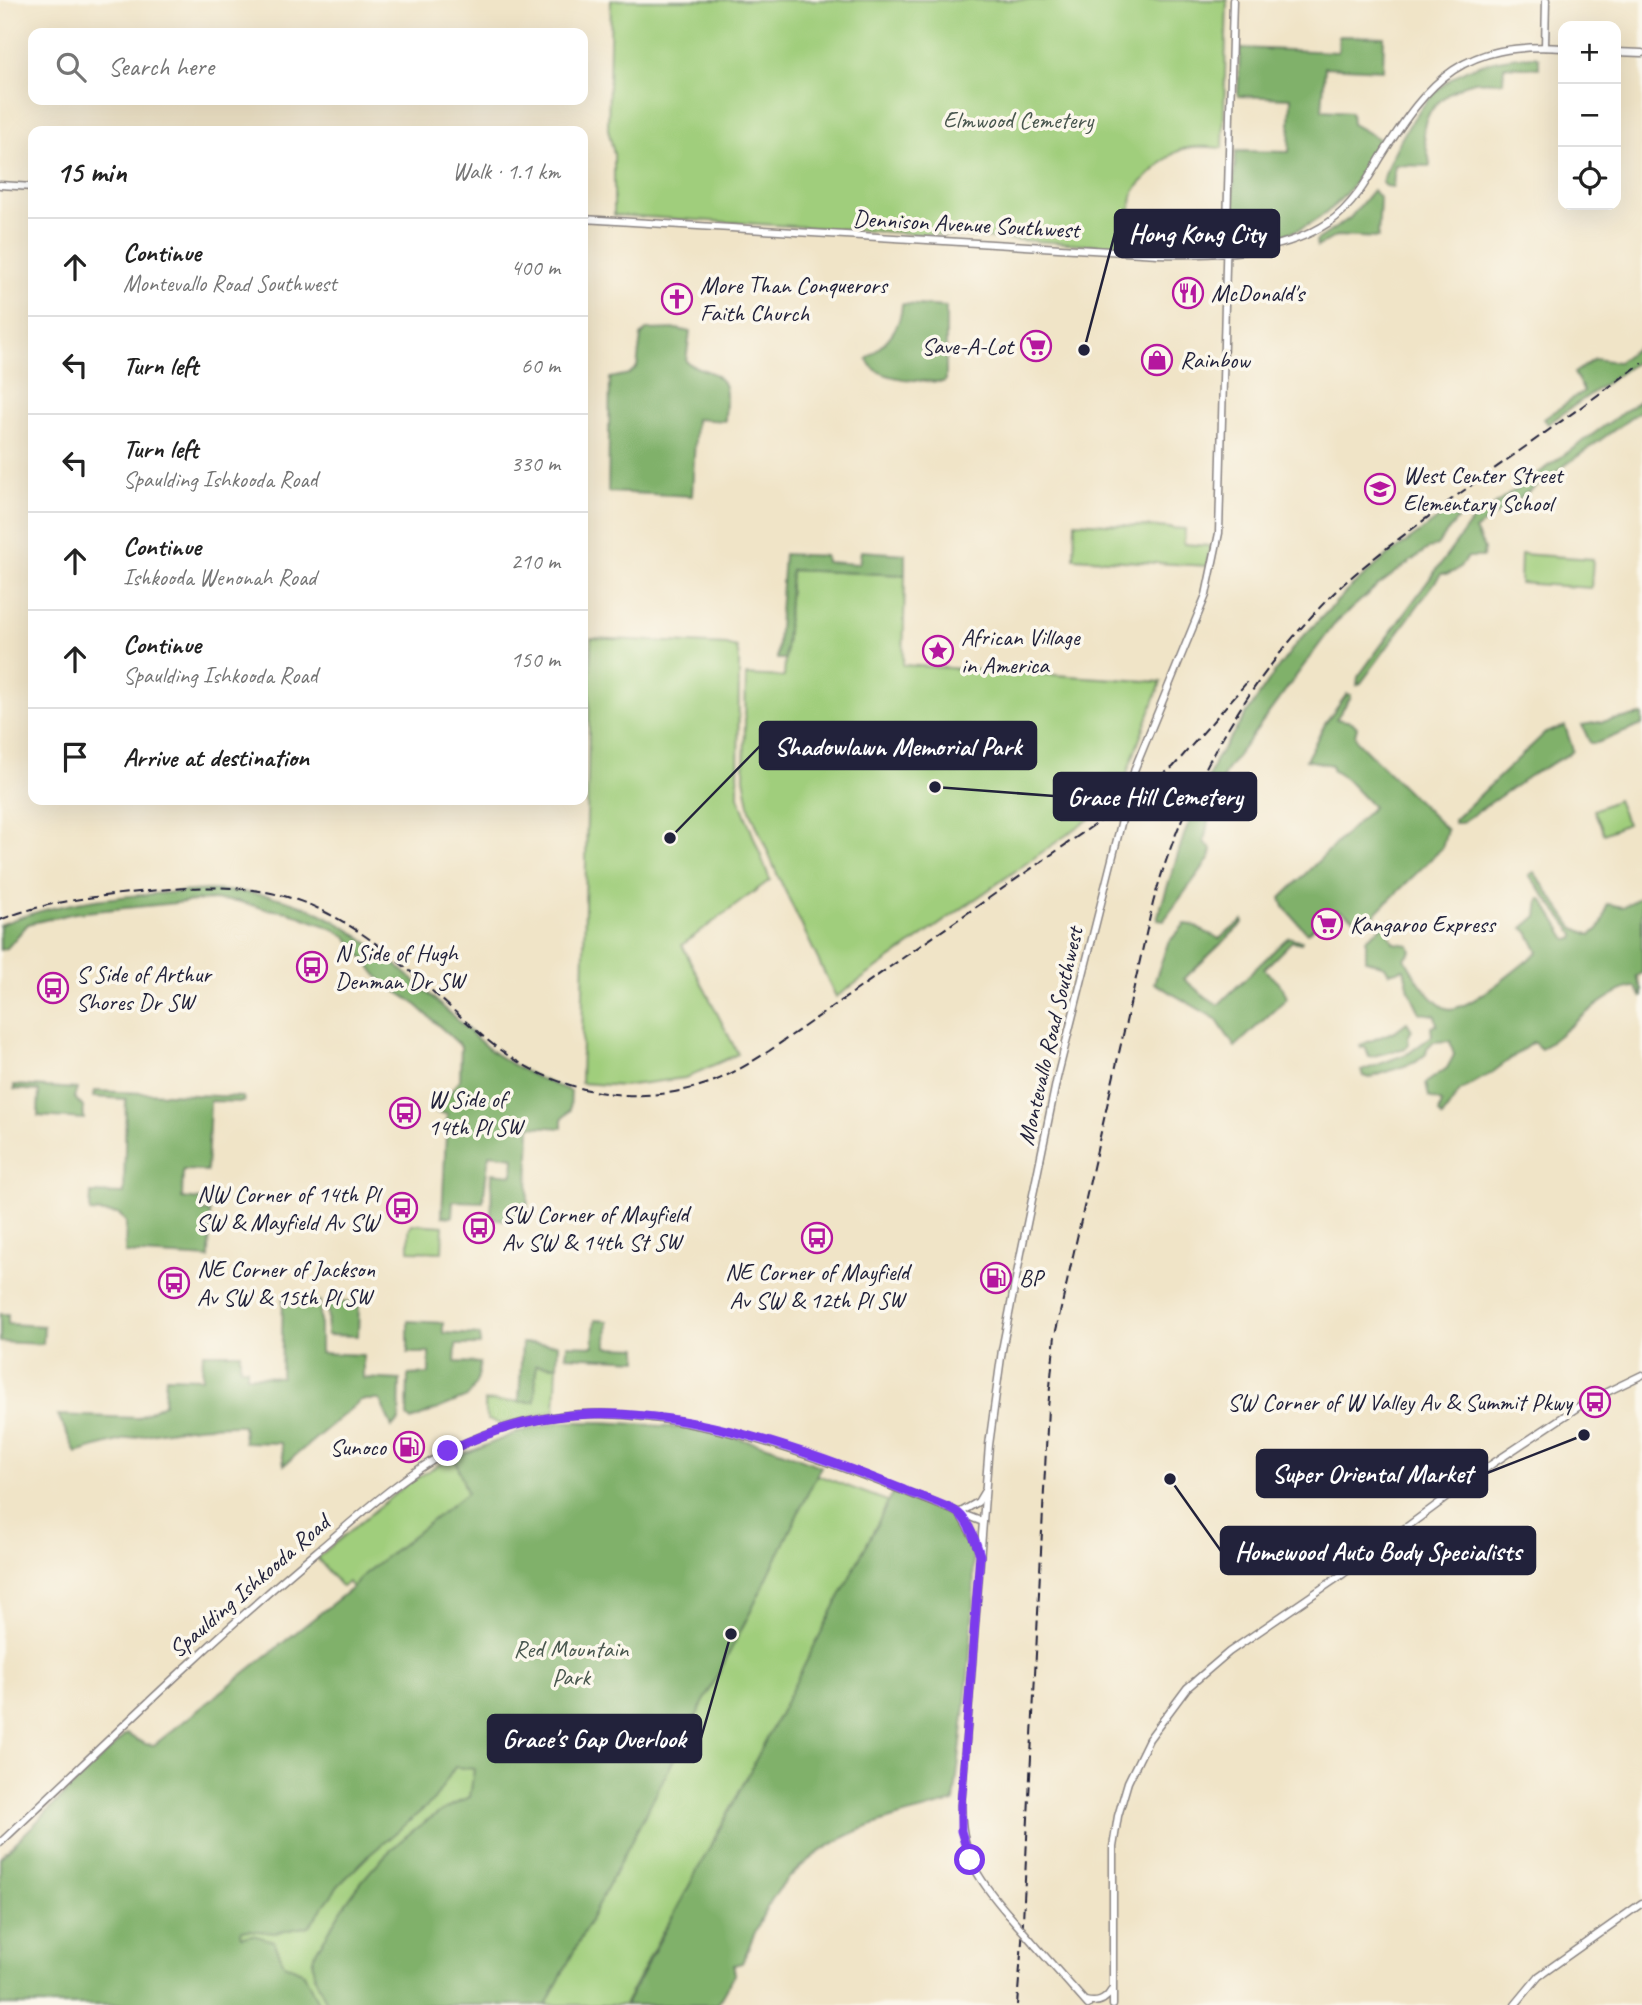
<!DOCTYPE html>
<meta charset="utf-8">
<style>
body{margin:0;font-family:Caveat,sans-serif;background:#f2f2f2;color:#222}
.controls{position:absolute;right:21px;top:21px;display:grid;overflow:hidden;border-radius:14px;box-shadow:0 7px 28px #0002}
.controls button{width:63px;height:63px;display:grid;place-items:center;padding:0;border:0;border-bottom:2px solid #e0e0e0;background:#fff;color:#222;font:35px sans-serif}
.stop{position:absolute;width:21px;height:21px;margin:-16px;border:5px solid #7c3aed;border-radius:50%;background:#fff}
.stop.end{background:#7c3aed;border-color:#fff;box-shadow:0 2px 7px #0008}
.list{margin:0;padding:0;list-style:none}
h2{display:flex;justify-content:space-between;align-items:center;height:91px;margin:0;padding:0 28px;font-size:30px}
h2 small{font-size:23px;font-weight:400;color:#767676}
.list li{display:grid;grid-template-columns:46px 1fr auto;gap:21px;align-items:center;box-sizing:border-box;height:98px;padding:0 28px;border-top:2px solid #e0e0e0}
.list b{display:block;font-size:26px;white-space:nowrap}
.list p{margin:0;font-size:23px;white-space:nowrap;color:#767676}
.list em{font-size:23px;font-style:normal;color:#767676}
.icon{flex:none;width:38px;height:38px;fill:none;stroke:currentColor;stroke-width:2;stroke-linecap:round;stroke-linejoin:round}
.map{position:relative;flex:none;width:1642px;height:2005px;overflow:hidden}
.search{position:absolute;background:#fff;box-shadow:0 7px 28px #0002;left:28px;top:28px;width:560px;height:77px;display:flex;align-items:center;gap:18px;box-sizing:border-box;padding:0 24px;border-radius:14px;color:#767676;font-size:26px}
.panel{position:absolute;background:#fff;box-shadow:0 7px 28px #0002;left:28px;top:126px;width:560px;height:679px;border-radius:14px}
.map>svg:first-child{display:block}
</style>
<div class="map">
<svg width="1642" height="2005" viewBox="0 0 1642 2005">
<rect width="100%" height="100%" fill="#fbf7ec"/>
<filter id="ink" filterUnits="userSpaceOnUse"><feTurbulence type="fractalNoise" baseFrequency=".0143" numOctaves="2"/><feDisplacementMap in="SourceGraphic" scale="14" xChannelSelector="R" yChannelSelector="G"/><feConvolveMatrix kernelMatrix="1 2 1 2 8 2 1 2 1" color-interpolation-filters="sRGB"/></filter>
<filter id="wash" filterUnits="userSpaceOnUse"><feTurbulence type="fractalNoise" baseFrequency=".00686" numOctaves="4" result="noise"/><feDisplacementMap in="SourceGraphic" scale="28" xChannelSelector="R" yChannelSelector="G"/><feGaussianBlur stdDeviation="1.57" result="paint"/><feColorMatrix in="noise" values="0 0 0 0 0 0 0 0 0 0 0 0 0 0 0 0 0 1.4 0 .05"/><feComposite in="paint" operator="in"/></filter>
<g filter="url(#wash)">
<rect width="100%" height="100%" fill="#f0e4c7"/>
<!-- green -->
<g fill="#a0ce7b" stroke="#61785b" stroke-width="2">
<path d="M611,0h616l-4,148c-41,-3 -44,-2 -74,27 -6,6 -15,13 -17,22 -3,15 -1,34 -1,50l-517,-32v-61l-6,-25z"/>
<path d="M1075,522l110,7 -1,15 26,2 -3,20 -133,-8z"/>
<path d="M1521,554l72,5 -2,29 -71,-5z"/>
<path d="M791,570l114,5 -2,90 258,17 -33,88 -6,26 -286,201 -58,-121 -28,-66 -6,-32 2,-103 38,2z"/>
<path d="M591,638l136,7 10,3 2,12 -1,136 32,84 -88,65 56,109 -53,24 -62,8 -42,-3z"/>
<path d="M1617,800l10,24 -23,10 -10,-24z"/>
<path d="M412,1224l31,2 -1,26 -33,-1v-22z"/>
<path d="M536,1365l21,1 -2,45 -54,13 -13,-4 -3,-8v-11l49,1z"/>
<path d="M561,1422l160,17 225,84 -283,408 -39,74h-624l352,-417 -4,-6 -6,5 -25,-29 90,-74 45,-27 2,4 11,-8z"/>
</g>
<!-- forest -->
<g fill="#80b16b" stroke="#516a53" stroke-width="2">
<path d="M1339,36l45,1 -1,33 -58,-3 -3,43 29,2 1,12 31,17c-32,49 -58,91 -121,98 -11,2 -23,-1 -27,-13 -5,-14 0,-58 1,-75l53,1 2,-54 -53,-2 2,-48 98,4z"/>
<path d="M1535,56l4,2v10l-35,-2 -1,16c-8,0 -19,-1 -28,0 -21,5 -48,23 -51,46 -2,14 6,24 6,38l-35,-1 -2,22 -8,-1 -3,-3c6,-20 14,-36 25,-54 32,-53 66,-71 128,-73z"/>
<path d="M1373,190l7,9 -2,39 -42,-2 -19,11 -1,-6 34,-23z"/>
<path d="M902,304l44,3v73l-3,2c-21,-1 -69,-1 -76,-23 18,-16 34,-29 35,-55z"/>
<path d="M677,329l13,3 -4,29c6,6 13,7 21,10 26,9 18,27 18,50l-29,-2 -4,77 -84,-4 2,-114 19,-4 8,-7 4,-31 5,-6z"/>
<path d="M1642,344v14l-94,66 -4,-5 40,-28 -10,-18 21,-14 23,3z"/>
<path d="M1642,399v11l-167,120 9,18 -1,9h-15c-8,10 -13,18 -27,17l-80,109 -4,2 1,-8 114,-156z"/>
<path d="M1451,511l11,2 -25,32 -11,5 -50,37 -40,35 -110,149 -14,31 -8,40 8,8 -2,8 -46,62 -7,-1 27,-84 32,-76 59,-87 22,-29 50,-52 38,-33 58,-43z"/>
<path d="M861,551l44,3v21l-114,-5 -6,89h-8l7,-105 41,2 1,6 33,2z"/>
<path d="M1347,694l4,1v2l-15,22 16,3 5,5 -2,8 2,6 90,89 -5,18 -76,75c-14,-1 -24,-19 -37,-11 -8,6 -14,16 -22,21l-23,-26 -3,-9 92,-91 -27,-28 -14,-9v-5l-26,-5 19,-36z"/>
<path d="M1642,715v10l-45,18h-7l-8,-18z"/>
<path d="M1565,726l8,24 -2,3 -40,22 -70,48h-7v-3l91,-87z"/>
<path d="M1534,872l39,55 17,8c12,-5 15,-18 17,-31l16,3 19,-11v77l-5,4 5,13v8l-6,-11c-23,-2 -74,48 -95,62l-8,-7 -40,30 -33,19 -18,26 -3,-4 3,-11 -13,-5 -3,-14 21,-15 7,-13 -4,-14 -17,1 -6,6 -1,6 -10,8 -47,16 -6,-2 -2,-5 48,-18 23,-17 -1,-9 6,-2 -2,-10 -15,-2 -11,-23 -5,-21 -15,4 -4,-7 -19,-6v-21l23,-18 4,-1 -7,9 8,14 15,2 2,6 -6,7c4,10 11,19 17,28 6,7 15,19 24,22 19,7 76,-44 92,-56l-10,-20 -5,-4 14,-12 2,-17h3l25,40h7l1,-4 -46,-60z"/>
<path d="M206,890c32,1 64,3 95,15 60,23 107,70 154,113 11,10 23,22 35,32 25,18 52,31 81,41l-1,19 -8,9v9l-32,-2 -3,95 -36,-2 1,-46 21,2 1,-18 -25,-3 -6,48 -30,-1 -1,16 -10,-1 5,-102 -12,-2 25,-33 1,-33 -48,-44 -31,-20 -35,-45 -16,-9 -42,-16 -23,-3 -29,-8 -31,-1 -131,13 -47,11 -21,24 -7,2v-25c64,-27 137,-30 206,-35z"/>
<path d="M1243,920v3l-59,56 25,21 9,5 67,-65 4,-3 13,4 -1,2 -9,-2 -28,28 19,19 4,10 -52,49 -19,-28 -62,-36 14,-40 17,-19c11,0 11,5 20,8 6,3 8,2 14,7z"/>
<path d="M1407,1022l5,8 -4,7 1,7 -3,4 -37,9 -4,-10 -4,1 -1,-3 35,-14z"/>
<path d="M14,1085l63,4 -3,8 9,10 1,12 -46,-3 1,-25 -25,-2z"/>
<path d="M94,1091l149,6 1,5 -34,-1 -3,70 -24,-1 -1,28 19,2v11l9,1 -1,46 -84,-5 1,-31 -7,-8 -29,-2 1,-19 33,1 2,-95 -33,-2z"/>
<path d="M283,1298l37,4v51l43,2v23l37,2 -1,41 -7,6 -12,-27h-19l-77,65 -3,-22 -37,-1 -1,-17c-57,-1 -113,11 -167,28l-18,-38 80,3 26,-14 2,-27 36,1 1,-25h37v15h7v8l34,1z"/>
<path d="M331,1302l28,1 -1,33 -31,-1 1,-30z"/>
<path d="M0,1314h8v10l36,2 -1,18 -43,-2z"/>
<path d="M595,1320l13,1 -1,26 31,1v12l-72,-4 1,-11 26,1z"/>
<path d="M408,1321l35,2v10l37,2v10h-24l-1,17 25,1c-1,14 -4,24 -13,34l-56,23 -4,-3 1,-42 21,-1v-21h-21z"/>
<path d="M522,1343l36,1 -1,22 -21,-1 -1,37h-16z"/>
<path d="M561,1422c66,-1 135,4 199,22 21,5 41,16 61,22l-70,145 -205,394h-218c-5,-12 -18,-32 -15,-46 1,-7 9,-17 13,-23 32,-60 82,-113 144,-139l4,-28 -19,-2 -21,33 -67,57 -28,28 -30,41 -34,7 -26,-3 -8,1 1,6 11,-2 21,6 10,23 20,9 15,32h-319v-147l126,-124 19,10 9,1 198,-157 12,-14 103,-81 -12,-35 63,-26z"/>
<path d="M894,1491c22,9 61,22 74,43 17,27 -9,226 -14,268 -71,18 -138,33 -182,97 -12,19 -21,43 -30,64l-8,2v10l-17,30h-92l109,-203z"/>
</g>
</g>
<g filter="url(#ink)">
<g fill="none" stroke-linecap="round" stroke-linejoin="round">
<!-- secondary casing -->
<g stroke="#898381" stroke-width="9">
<g id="secondary">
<path d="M1545,47l1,-47"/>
<path d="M1616,52l26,1"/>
<path d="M0,185l33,2"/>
<path d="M583,219l575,35c56,1 121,1 170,-31 24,-16 39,-42 53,-66 50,-80 82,-115 182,-109"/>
<path d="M1229,223c5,13 13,20 26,24"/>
<path d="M979,1550l-4,-10 -16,-27 19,-11 6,-10"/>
<path d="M0,1843c104,-98 206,-199 316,-291 42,-35 84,-75 133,-101 47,-25 103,-39 157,-37 133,5 254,61 377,108"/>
<path d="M1008,1914c-32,-37 -46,-59 -47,-109l28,-360 13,-95 19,-97 36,-175 78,-310 71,-173 13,-62 14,-533"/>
<path d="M1035,1945l53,60"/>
<path d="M1085,2001c12,3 20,0 26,-10"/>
<path d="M1113,2005v-158l5,-31 10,-34 21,-43 38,-51 42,-36 114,-78 149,-110 92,-61 58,-28"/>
<path d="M1515,2005l24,-29 103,-73"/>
</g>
</g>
<!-- secondary -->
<use href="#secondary" stroke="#fff" stroke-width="6"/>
<!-- rail -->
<g stroke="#22223b" stroke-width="2" stroke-dasharray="10 5" stroke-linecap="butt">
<path d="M0,920c41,-17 84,-22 129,-27 66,-7 135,-13 196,19 62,31 109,83 161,127 62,52 146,71 223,44 22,-8 41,-20 60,-32l358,-249 46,-35 75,-86"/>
<path d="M1017,2005l5,-64 26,-533 7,-73 98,-432c33,-119 95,-225 183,-312 36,-34 77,-62 116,-92 63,-45 127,-90 190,-136"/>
</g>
<!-- secondary-bridge casing -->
<g stroke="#898381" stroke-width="9" stroke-linecap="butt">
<path id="secondary-bridge" d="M1008,1914l27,31"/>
</g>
<!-- secondary-bridge -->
<use href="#secondary-bridge" stroke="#fff" stroke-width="6"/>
</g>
</g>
<g fill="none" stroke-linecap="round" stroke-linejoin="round" filter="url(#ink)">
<!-- route -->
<path stroke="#7c3aed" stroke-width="9" d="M448,1451c45,-22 93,-36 143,-37 105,-3 217,37 313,76 13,6 44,15 54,23 11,8 18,29 22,42l-19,250v26l9,29"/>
</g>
<!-- icons -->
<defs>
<g id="restaurant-ring" transform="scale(1.575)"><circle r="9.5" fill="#fbf7ec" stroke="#b5179e" stroke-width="1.5"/><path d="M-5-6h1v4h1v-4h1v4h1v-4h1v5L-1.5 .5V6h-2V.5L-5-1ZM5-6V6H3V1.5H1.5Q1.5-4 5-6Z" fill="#b5179e"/></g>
<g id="church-ring" transform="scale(1.575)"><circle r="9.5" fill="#fbf7ec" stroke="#b5179e" stroke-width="1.5"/><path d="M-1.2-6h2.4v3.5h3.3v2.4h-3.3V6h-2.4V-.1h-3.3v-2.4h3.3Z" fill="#b5179e"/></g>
<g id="supermarket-ring" transform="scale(1.575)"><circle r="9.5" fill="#fbf7ec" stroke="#b5179e" stroke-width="1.5"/><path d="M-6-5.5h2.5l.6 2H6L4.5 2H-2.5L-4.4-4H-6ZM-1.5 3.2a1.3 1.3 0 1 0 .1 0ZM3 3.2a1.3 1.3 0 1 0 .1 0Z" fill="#b5179e"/></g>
<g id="shop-ring" transform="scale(1.575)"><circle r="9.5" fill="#fbf7ec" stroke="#b5179e" stroke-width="1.5"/><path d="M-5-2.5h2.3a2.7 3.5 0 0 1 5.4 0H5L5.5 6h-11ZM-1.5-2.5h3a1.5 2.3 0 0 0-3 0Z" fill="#b5179e"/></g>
<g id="school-ring" transform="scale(1.575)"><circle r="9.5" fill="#fbf7ec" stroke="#b5179e" stroke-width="1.5"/><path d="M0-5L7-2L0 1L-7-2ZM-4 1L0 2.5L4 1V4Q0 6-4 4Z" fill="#b5179e"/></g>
<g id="sight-ring" transform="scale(1.575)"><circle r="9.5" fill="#fbf7ec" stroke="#b5179e" stroke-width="1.5"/><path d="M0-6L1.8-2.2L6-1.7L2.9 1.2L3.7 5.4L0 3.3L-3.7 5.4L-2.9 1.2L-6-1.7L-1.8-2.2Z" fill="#b5179e"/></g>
<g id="bus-ring" transform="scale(1.575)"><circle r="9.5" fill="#fbf7ec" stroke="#b5179e" stroke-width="1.5"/><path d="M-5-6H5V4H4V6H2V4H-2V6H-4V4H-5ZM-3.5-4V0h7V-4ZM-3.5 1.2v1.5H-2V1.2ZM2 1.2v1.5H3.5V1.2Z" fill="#b5179e"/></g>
<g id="fuel-ring" transform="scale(1.575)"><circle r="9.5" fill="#fbf7ec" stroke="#b5179e" stroke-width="1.5"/><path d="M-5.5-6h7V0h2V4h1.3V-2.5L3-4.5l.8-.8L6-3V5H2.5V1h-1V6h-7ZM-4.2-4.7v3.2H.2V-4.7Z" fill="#b5179e"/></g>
</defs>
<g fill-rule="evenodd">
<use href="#restaurant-ring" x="1188" y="293"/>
<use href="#church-ring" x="677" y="299"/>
<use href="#supermarket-ring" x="1036" y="346"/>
<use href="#shop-ring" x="1157" y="360"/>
<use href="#school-ring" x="1380" y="489"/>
<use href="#sight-ring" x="938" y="651"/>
<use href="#supermarket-ring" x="1327" y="924"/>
<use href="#bus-ring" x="312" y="967"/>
<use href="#bus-ring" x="53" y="988"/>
<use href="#bus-ring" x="405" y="1113"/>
<use href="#bus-ring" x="402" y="1208"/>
<use href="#bus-ring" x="479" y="1228"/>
<use href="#bus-ring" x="817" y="1238"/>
<use href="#fuel-ring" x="996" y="1278"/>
<use href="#bus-ring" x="174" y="1283"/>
<use href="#bus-ring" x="1595" y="1402"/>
<use href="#fuel-ring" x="409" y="1447"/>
</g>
<g text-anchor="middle" stroke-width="7" stroke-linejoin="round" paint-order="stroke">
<!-- park labels -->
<g font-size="24" fill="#48564e" stroke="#fbf7ec">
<text x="1018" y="128">Elmwood Cemetery</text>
<text x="571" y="1657">Red Mountain<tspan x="571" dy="28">Park</tspan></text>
</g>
<!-- street labels -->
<g font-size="24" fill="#22223b" stroke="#fbf7ec">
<text transform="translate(966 224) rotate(3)" y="8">Dennison Avenue Southwest</text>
<text transform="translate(1050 1036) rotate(-77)" y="8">Montevallo Road Southwest</text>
<text transform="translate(249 1586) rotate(-41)" y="8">Spaulding Ishkooda Road</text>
</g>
<!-- poi labels -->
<g font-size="24" fill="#22223b" stroke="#fbf7ec" text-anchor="start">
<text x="700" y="293">More Than Conquerors<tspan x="700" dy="28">Faith Church</tspan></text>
<text x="1211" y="301">McDonald's</text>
<text x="1013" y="354" text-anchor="end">Save-A-Lot</text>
<text x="1180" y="368">Rainbow</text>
<text x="1403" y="483">West Center Street<tspan x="1403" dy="28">Elementary School</tspan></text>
<text x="961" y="645">African Village<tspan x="961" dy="28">in America</tspan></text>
<text x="1350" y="932">Kangaroo Express</text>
<text x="335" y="961">N Side of Hugh<tspan x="335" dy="28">Denman Dr SW</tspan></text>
<text x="76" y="982">S Side of Arthur<tspan x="76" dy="28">Shores Dr SW</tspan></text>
<text x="428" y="1107">W Side of<tspan x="428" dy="28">14th Pl SW</tspan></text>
<text x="379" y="1202" text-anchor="end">NW Corner of 14th Pl<tspan x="379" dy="28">SW &amp; Mayfield Av SW</tspan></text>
<text x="502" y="1222">SW Corner of Mayfield<tspan x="502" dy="28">Av SW &amp; 14th St SW</tspan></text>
<text x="197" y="1277">NE Corner of Jackson<tspan x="197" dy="28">Av SW &amp; 15th Pl SW</tspan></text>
<text x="817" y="1280" text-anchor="middle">NE Corner of Mayfield<tspan x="817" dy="28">Av SW &amp; 12th Pl SW</tspan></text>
<text x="1019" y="1286">BP</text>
<text x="1572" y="1410" text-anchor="end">SW Corner of W Valley Av &amp; Summit Pkwy</text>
<text x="386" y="1455" text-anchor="end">Sunoco</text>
</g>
</g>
<!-- callouts -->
<path fill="none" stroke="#22223b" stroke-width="2.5" d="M1084 350L1115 233M670 838L760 746M935 787L1054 796M1584 1435L1487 1473M1170 1479L1221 1551M731 1634L701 1738"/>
<g fill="#22223b" stroke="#fbf7ec" stroke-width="2.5">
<circle cx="1084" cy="350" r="7"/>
<circle cx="670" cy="838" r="7"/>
<circle cx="935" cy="787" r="7"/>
<circle cx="1584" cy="1435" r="7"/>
<circle cx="1170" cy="1479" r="7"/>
<circle cx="731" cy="1634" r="7"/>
</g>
<g fill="#22223b" stroke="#22223b" stroke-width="2.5">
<rect x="1115" y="210" width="164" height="47" rx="7"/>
<rect x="760" y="722" width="276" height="47" rx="7"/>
<rect x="1054" y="773" width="202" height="47" rx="7"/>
<rect x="1257" y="1450" width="230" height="47" rx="7"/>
<rect x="1221" y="1527" width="314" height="47" rx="7"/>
<rect x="488" y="1715" width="213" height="47" rx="7"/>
</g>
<g font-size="26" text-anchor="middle" font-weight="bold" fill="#fff">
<text x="1197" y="242">Hong Kong City</text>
<text x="898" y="755">Shadowlawn Memorial Park</text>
<text x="1155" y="805">Grace Hill Cemetery</text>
<text x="1372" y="1482">Super Oriental Market</text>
<text x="1378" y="1560">Homewood Auto Body Specialists</text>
<text x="594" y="1747">Grace's Gap Overlook</text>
</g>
</svg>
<div class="controls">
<button>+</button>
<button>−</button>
<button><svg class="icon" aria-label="locate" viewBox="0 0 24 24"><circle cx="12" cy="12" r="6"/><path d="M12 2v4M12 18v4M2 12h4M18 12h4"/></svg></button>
</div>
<div class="stop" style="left:970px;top:1860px"></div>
<div class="stop end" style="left:448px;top:1451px"></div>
<div class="search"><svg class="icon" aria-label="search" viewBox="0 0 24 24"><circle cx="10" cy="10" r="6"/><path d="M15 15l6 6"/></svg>Search here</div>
<section class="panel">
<h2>15 min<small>Walk · 1.1 km</small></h2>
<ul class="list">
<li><svg class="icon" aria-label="ahead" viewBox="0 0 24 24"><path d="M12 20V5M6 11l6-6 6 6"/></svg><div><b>Continue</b><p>Montevallo Road Southwest</p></div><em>400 m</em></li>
<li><svg class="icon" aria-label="left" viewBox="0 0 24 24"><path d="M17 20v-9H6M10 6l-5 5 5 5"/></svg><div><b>Turn left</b></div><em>60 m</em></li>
<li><svg class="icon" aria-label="left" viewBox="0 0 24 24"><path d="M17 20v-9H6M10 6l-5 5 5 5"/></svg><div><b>Turn left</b><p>Spaulding Ishkooda Road</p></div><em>330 m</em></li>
<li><svg class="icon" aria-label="ahead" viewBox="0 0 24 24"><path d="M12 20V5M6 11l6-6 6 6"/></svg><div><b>Continue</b><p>Ishkooda Wenonah Road</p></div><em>210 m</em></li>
<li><svg class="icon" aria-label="ahead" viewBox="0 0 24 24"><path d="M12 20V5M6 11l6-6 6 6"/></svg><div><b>Continue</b><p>Spaulding Ishkooda Road</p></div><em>150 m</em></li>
<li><svg class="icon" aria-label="arrive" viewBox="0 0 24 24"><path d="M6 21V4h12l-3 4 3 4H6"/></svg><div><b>Arrive at destination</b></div></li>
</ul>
</section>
</div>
